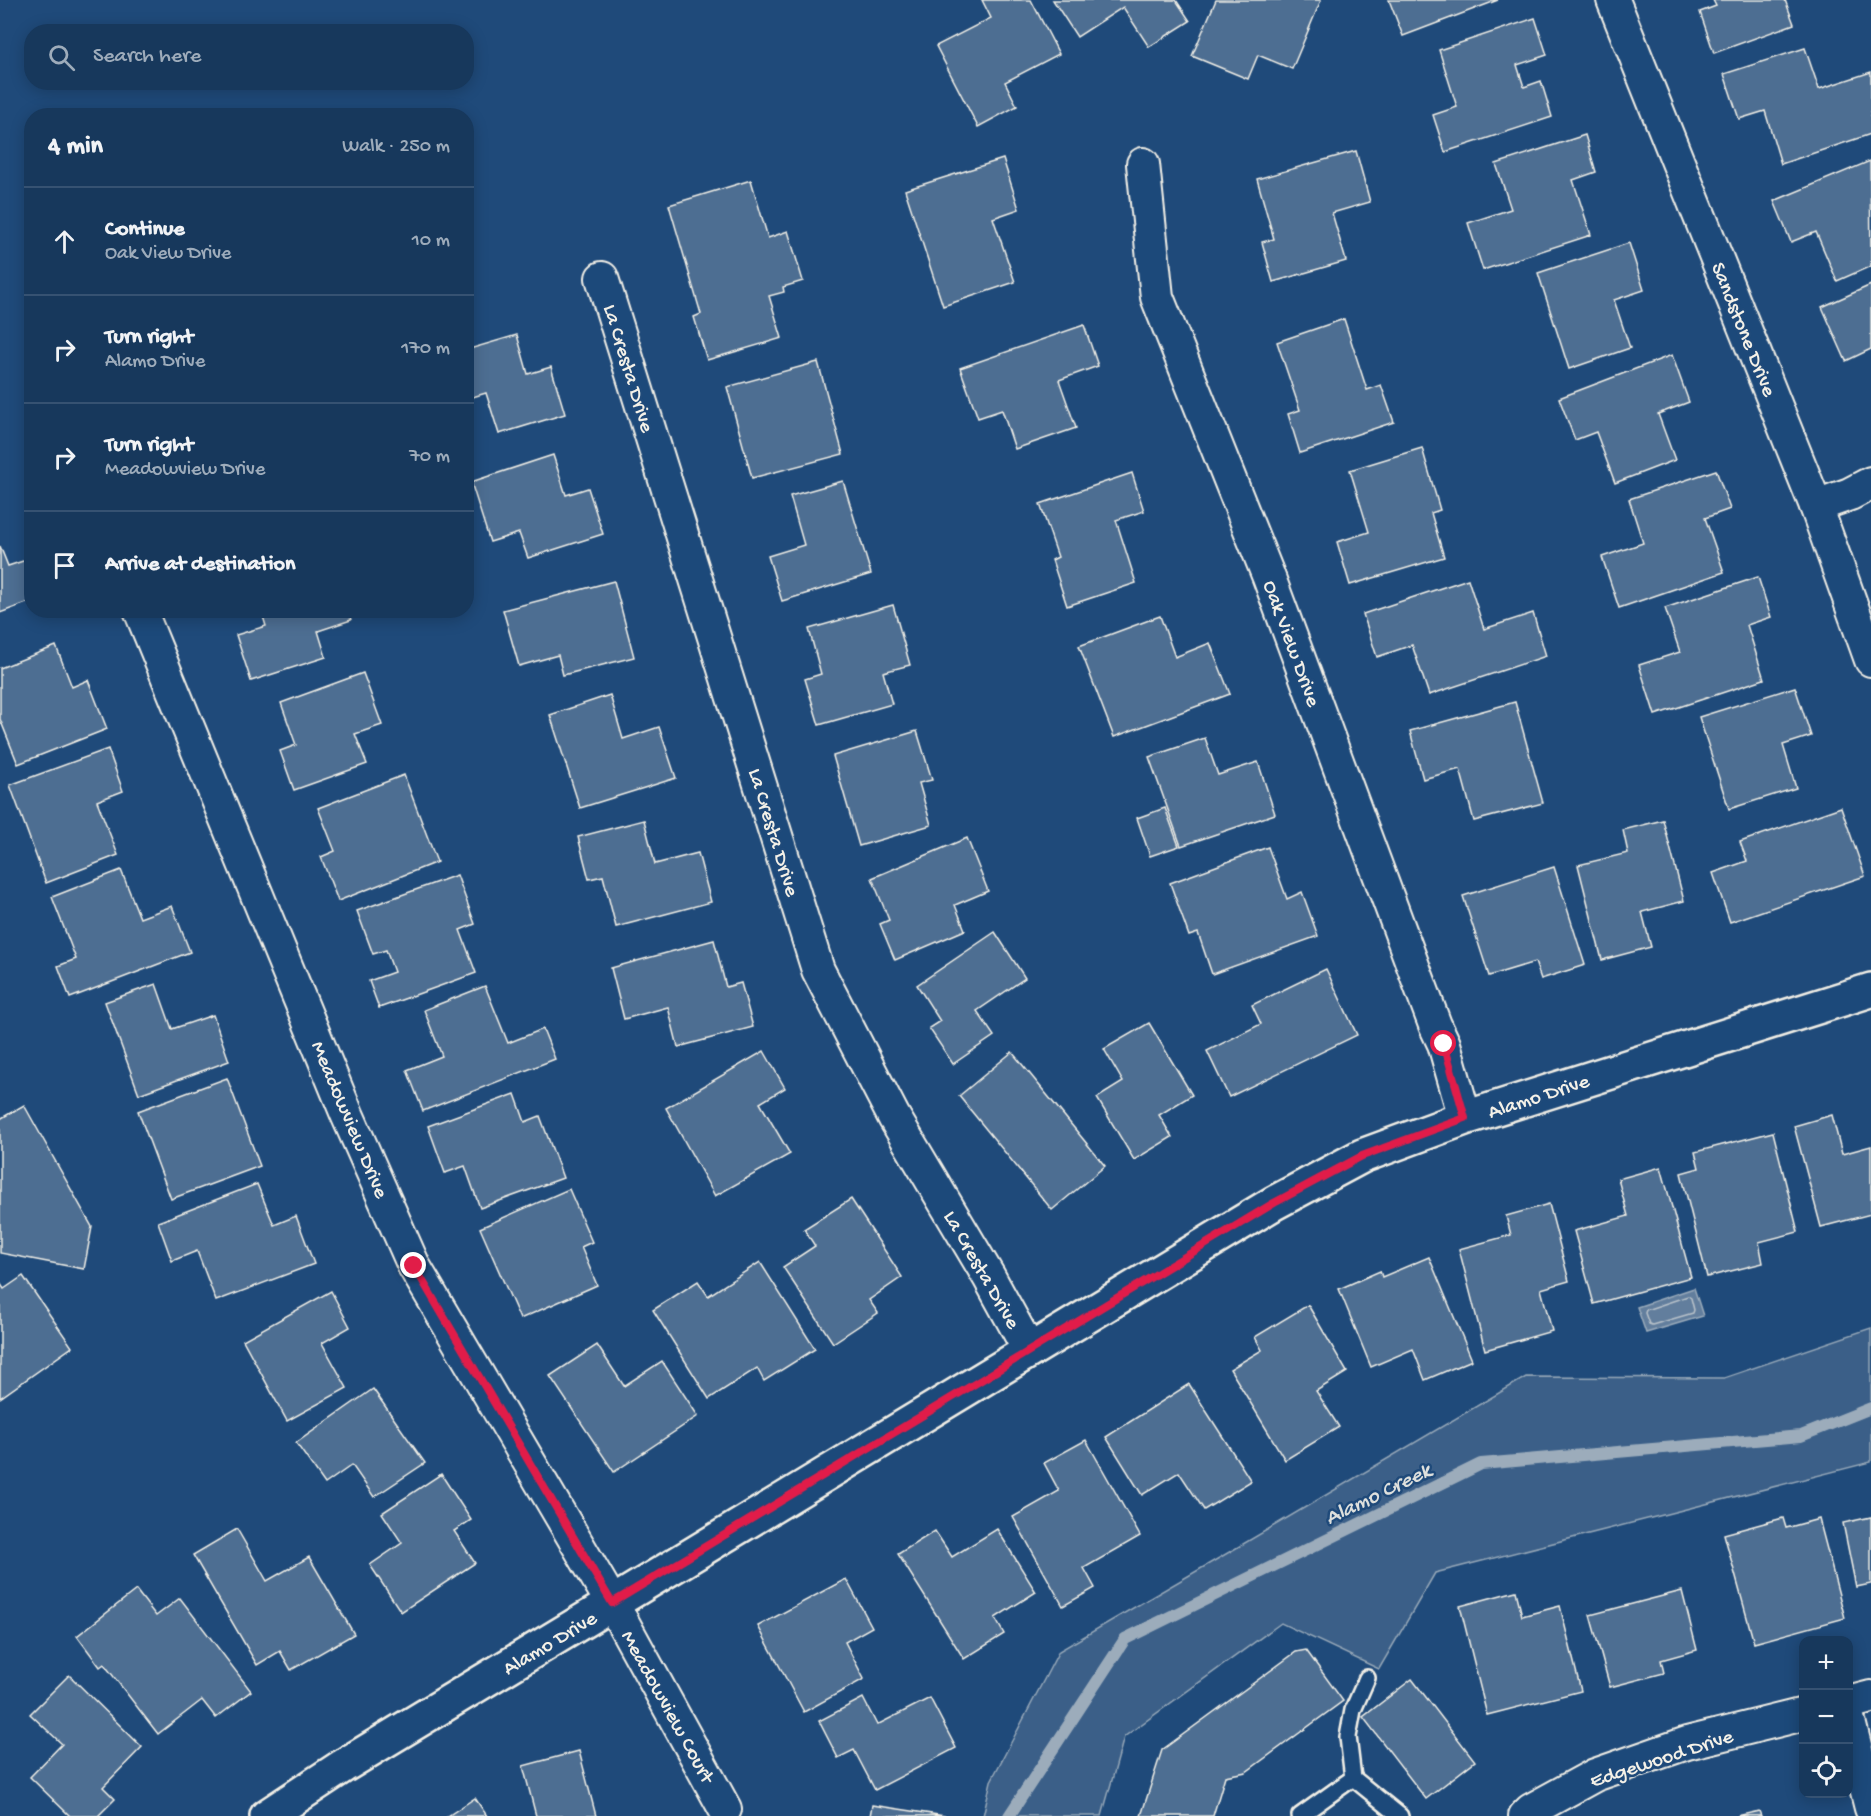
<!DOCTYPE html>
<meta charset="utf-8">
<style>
body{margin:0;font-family:"Gochi Hand",sans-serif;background:#244365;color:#f1f3f6}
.controls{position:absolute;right:18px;bottom:18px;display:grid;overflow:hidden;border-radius:12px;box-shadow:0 3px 15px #0003}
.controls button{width:54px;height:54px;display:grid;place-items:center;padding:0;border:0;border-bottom:2px solid #365272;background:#17385c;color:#f1f3f6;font:30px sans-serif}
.stop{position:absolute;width:18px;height:18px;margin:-14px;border:4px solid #e11d48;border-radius:50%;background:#fff}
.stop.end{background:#e11d48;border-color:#fff;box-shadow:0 2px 6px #0008}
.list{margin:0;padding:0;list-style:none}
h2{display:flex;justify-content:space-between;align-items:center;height:78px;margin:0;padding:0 24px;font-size:26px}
h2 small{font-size:20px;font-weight:400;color:#9eacbb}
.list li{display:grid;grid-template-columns:39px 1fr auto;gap:18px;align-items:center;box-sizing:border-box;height:108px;padding:0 24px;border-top:2px solid #365272}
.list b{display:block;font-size:22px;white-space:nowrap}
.list p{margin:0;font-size:20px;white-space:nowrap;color:#9eacbb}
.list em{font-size:20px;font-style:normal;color:#9eacbb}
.icon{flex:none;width:33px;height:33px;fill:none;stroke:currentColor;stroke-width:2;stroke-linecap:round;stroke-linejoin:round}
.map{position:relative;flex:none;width:1871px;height:1816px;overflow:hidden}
.search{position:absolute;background:#17385c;box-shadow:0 3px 15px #0003;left:24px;top:24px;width:450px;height:66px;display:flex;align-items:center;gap:15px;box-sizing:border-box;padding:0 21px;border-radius:24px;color:#9eacbb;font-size:22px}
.panel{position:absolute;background:#17385c;box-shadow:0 3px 15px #0003;left:24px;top:108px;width:450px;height:510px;border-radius:24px}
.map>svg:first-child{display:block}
</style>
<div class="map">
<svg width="1871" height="1816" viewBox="0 0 1871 1816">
<rect width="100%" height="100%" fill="#1f4a7a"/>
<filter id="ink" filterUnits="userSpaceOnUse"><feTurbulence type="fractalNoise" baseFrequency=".0167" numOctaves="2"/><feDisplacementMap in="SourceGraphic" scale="12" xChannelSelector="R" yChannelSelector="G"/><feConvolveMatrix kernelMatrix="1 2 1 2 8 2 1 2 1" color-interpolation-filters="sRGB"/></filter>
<g filter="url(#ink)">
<!-- green -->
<path fill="#3a5f88" stroke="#97a8b8" stroke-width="1.5" d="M1871,1328v134l-436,111 -56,96 -98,-46 -157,114 -22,79h-119l8,-35 68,-130 179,-104 288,-170 198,1z"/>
<!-- water -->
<path fill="#627e9d" stroke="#9cacbb" stroke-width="1.5" d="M1694,1288l9,28 -57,17 -9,-26z"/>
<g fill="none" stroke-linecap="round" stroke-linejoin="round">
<!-- shore -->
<path stroke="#bac3ca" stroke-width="1.5" d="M1688,1296l3,2 3,12 -1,3 -41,12 -3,-1 -4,-11 1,-3z"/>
<!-- stream -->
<path stroke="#9cacbb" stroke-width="12" d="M1009,1816l116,-177 356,-175 320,-28 70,-28"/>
</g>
<!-- building -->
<g fill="#4d6e92" stroke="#f4f1e8" stroke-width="1.5">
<path d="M982,0h49l28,54 -54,28 12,24 -39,21 -42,-81 55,-28z"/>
<path d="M1053,0h123l14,21 -41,26 -26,-40 -46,30z"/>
<path d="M1216,0h105l-29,69 -34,-14 -10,24 -56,-23z"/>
<path d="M1389,0h109l-95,36z"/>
<path d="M1713,0h72l9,24 -80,29 -14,-41 16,-6z"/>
<path d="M1535,18l12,37 -30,10 7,22 17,-6 11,36 -107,35 -12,-37 24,-8 -18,-57z"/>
<path d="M1805,48l14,41 52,-17v62l-90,30 -16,-53 -26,8 -15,-45z"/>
<path d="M1585,135l11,37 -23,8 18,55 -108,35 -15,-47 43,-14 -15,-45z"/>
<path d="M1356,151l14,51 -38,11 14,48 -73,21 -11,-40 12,-3 -17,-60z"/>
<path d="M1003,159l16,50 -26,9 22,64 -72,24 -38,-116z"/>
<path d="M1870,161l1,105 -34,15 -21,-49 -25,10 -17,-41z"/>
<path d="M751,180l17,58 20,-7 15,50 -20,6 1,5 -15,4 13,42 -75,22 -13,-43 7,-3 -32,-109z"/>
<path d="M1629,243l15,47 -30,10 16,48 -61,21 -31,-96z"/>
<path d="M1871,285v64l-25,12 -24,-54z"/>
<path d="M1344,319l23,71 14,-5 13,37 -94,31 -12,-39 12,-4 -23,-68z"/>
<path d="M1084,325l14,41 -39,14 17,48 -61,21 -13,-39 -24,8 -18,-50z"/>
<path d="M517,335l11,39 23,-7 14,47 -66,20 -13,-41 -20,6v-49z"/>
<path d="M1672,355l17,47 -31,12 17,46 -60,23 -19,-51 -21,8 -16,-42z"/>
<path d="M818,362l25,92 -91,24 -25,-91z"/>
<path d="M1422,448l18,62 -9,3 13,44 -94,28 -13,-43 32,-10 -19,-62z"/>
<path d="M553,455l13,40 22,-7 15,46 -75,24 -9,-25 -29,9 -19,-60z"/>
<path d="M1716,470l14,39 -25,9 19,54 -105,36 -17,-51 41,-14 -14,-44z"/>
<path d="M1132,473l12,38 -28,9 20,63 -69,23 -15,-46 6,-3 -18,-53z"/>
<path d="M843,481l28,93 -89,27 -14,-45 36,-11 -14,-49z"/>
<path d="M0,546l8,20 24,-8v43l-32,12z"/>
<path d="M1758,577l13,40 -24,8 17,54 -109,36 -16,-50 41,-13 -15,-44z"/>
<path d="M1468,579l16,50 49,-16 13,43 -117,39 -17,-50 -35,12 -14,-43z"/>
<path d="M614,581l20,76 -71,18 -5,-20 -39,11 -16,-56z"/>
<path d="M893,605l17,60 -27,7 9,32 -73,21 -14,-46 16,-5 -12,-45z"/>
<path d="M261,610h87l3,10 -33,11 8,26 -75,24 -15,-46 30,-9z"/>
<path d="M1160,616l15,41 35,-14 20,51 -116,43 -35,-91z"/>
<path d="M56,646l16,41 16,-7 19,49 -89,35 -18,-45v-51z"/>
<path d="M363,673l19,52 -27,9 12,30 -73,26 -14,-39 16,-6 -15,-42z"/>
<path d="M1795,687l16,49 -28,9 13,43 -67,21 -30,-92z"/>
<path d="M610,695l13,44 36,-12 17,51 -96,30 -30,-93z"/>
<path d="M1515,702l28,101 -69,18 -14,-52 -37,10 -13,-48z"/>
<path d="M917,731l15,49 -13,3 12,42 -72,21 -26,-90z"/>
<path d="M1205,738l13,37 40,-13 17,52 -94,32 -32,-89z"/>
<path d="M108,749l15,42 -26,10 21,54 -72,28 -36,-98z"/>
<path d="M404,775l33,87 -99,39 -17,-44 14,-6 -17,-43z"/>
<path d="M1841,807l24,69 -135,46 -17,-49 34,-12 -7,-19z"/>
<path d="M1165,808l14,38 -29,10 -13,-38z"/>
<path d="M644,820l11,44 43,-11 13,49 -95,25 -13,-51 -14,3 -11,-42z"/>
<path d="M1663,820l21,81 -42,11 9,35 -49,13 -24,-95 50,-12 -5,-23z"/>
<path d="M967,838l21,53 -33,14 10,25 -70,30 -15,-36 9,-4 -17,-42z"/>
<path d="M1268,847l19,52 15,-7 16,44 -106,38 -14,-41 -9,3 -19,-53z"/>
<path d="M1554,867l31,98 -44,14 -6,-17 -46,14 -26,-80z"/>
<path d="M121,870l19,48 32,-12 18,46 -120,46 -12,-32 18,-7 -24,-62z"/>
<path d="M457,875l18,49 -15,6 16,43 -97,35 -10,-27 25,-9 -8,-22 -13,4 -16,-43z"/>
<path d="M995,932l30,46 -48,33 17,25 -41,28 -24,-36 11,-7 -23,-36z"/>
<path d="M714,940l12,47 15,-4 12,44 -75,20 -10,-40 -44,12 -13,-51z"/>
<path d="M1326,969l31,66 -128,62 -22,-46 54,-27 -9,-19z"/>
<path d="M156,984l16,45 41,-14 16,46 -90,33 -34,-92z"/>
<path d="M485,986l23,57 35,-14 12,30 -132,52 -16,-41 35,-14 -18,-46z"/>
<path d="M1149,1023l43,72 -33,20 13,22 -38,23 -37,-62 26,-16 -19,-33z"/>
<path d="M764,1051l21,37 -25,15 30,51 -75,42 -49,-88z"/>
<path d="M1012,1052l93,114 -53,44 -93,-114z"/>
<path d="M227,1078l33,88 -89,33 -33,-88z"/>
<path d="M515,1094l10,28 15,-6 23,62 -83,30 -15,-42 -20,7 -17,-47z"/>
<path d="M24,1105l68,122 -8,42 -84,-16v-134z"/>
<path d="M1832,1115l10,39 29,-8v68l-50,13 -27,-101z"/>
<path d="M1773,1132l25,100 -39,10 4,21 -56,14 -26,-104 18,-5 -4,-16z"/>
<path d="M1661,1167l30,110 -97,27 -20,-73 54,-15 -10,-37z"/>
<path d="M257,1184l17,41 22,-9 18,48 -98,37 -19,-50 -25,10 -14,-39z"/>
<path d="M569,1189l23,53 -11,5 16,38 -77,34 -40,-91z"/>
<path d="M851,1199l51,78 -33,23 9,13 -45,30 -50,-76 32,-21 -11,-17z"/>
<path d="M1549,1204l20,77 -28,8 11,42 -67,19 -26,-101 52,-14 -5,-19z"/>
<path d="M1429,1257l43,103 -47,20 -12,-31 -42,18 -32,-78 41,-18 2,6z"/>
<path d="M760,1262l55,87 -51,32 -7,-13 -48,31 -56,-89 45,-29 10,15z"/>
<path d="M23,1276l49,71 -72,51v-115l4,6z"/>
<path d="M331,1291l19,36 -28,16 25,45 -60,33 -44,-81z"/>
<path d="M1308,1305l39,67 -31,19 23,36 -54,33 -55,-91 32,-19 -7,-13z"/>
<path d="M597,1345l27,41 38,-25 36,55 -84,56 -64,-96z"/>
<path d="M1189,1384l62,97 -47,29 -25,-38 -37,23 -36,-58z"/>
<path d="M373,1389l52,74 -51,34 -22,-32 -27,19 -29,-41z"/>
<path d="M1086,1440l54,96 -56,32 11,20 -32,18 -50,-89 46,-26 -15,-28z"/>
<path d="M441,1474l30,46 -17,11 21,32 -74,49 -31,-47 32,-22 -20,-30z"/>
<path d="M1871,1517v67l-15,3 -13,-64z"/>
<path d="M1783,1518l3,10 33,-9 26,99 -91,25 -30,-109z"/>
<path d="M237,1529l30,52 42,-24 45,77 -63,36 -11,-19 -23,14 -64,-110z"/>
<path d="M997,1529l39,63 -41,26 9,16 -40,25 -66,-105 37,-23 17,26z"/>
<path d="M846,1579l26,48 -27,15 19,37 -60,33 -46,-86z"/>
<path d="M136,1590l20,26 24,-18 71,93 -35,27 -14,-18 -44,34 -54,-70 -4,3 -23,-31z"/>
<path d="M1516,1591l6,25 38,-10 21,85 -94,24 -27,-109z"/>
<path d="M1682,1591l15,59 -36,10 3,13 -54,14 -20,-72z"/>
<path d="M1306,1650l37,51 -97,71 -21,4 -12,40h-72l21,-66 134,-98z"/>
<path d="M69,1675l73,72 -39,40 12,12 -17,17h-28l-40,-39 32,-33 -32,-30z"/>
<path d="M1412,1679l63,82 -49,38 -63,-82z"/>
<path d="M863,1698l14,27 53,-27 26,50 -81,42 -21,-40 -16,8 -19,-37z"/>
<path d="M579,1751l17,65h-60l-13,-50z"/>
<path d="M475,1798l12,18h-39z"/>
<path d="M872,1805l73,11h-75z"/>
<path d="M1759,1811l2,5h-24z"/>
</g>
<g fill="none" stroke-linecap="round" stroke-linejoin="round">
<!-- service casing -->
<g stroke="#f4f1e8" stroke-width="20">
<g id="service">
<path d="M1353,1778l-5,-41 5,-27 14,-32"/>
<path d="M1300,1816l53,-38 47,38"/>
</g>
</g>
<!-- minor casing -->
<g stroke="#f4f1e8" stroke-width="36">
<g id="minor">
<path d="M1613,0l203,506 55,154"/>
<path d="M1143,164l14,133 111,278 167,450 9,19 21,74"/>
<path d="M602,278l216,692 76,147 95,160 40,73"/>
<path d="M1816,506l34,-12 21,-11"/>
<path d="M140,610l206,502 68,154 198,337 113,206"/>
<path d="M1848,1703l23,-6"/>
<path d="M1848,1718l23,90"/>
<path d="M1525,1816l6,-6 64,-35 92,-32 117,-29"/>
</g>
</g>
<!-- secondary casing -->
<g stroke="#f4f1e8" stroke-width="38">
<path id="secondary" d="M267,1816l76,-50 931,-563 88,-47 103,-38 406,-128"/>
</g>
<!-- service -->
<use href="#service" stroke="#1f4a7a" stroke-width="15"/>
<!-- minor -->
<use href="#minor" stroke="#1f4a7a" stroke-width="32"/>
<!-- secondary -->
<use href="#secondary" stroke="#1f4a7a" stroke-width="33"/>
</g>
</g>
<g fill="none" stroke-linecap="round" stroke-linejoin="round" filter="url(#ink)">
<!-- route -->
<path stroke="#e11d48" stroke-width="8" d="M414,1266l198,337 662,-400 88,-47 103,-38 -21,-74"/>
</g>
<g text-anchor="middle" stroke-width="5" stroke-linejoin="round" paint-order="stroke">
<!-- street labels -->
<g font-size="21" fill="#f4f1e8" stroke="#1f4a7a">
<text transform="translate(1745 329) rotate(68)" y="7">Sandstone Drive</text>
<text transform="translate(630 368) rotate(73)" y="7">La Cresta Drive</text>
<text transform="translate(1293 643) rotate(70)" y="7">Oak View Drive</text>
<text transform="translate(775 832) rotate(73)" y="7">La Cresta Drive</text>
<text transform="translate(1538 1095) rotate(-18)" y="7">Alamo Drive</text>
<text transform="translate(351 1119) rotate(67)" y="7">Meadowview Drive</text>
<text transform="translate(983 1269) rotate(60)" y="7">La Cresta Drive</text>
<text transform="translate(549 1642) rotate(-31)" y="7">Alamo Drive</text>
<text transform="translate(669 1706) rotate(61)" y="7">Meadowview Court</text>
<text transform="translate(1661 1757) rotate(-18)" y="7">Edgewood Drive</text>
</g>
<!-- water labels -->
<g font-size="22" font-style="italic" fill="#dee0dd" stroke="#1f4a7a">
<text transform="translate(1377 1492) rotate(-26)" y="8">Alamo Creek</text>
</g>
</g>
</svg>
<div class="controls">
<button>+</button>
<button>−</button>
<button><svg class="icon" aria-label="locate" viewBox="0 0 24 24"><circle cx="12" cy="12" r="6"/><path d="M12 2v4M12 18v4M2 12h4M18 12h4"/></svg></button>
</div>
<div class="stop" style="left:1444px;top:1044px"></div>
<div class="stop end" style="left:414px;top:1266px"></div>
<div class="search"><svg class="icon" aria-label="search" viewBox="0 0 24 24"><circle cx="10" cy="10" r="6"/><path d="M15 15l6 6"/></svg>Search here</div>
<section class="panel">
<h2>4 min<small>Walk · 250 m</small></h2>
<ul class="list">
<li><svg class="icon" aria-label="ahead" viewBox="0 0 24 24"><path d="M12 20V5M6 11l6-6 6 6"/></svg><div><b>Continue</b><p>Oak View Drive</p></div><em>10 m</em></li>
<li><svg class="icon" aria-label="right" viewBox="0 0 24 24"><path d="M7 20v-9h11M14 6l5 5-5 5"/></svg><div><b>Turn right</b><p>Alamo Drive</p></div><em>170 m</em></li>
<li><svg class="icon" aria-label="right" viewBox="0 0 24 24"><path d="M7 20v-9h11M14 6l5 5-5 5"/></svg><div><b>Turn right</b><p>Meadowview Drive</p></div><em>70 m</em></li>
<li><svg class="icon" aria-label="arrive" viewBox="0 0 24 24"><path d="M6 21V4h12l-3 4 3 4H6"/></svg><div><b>Arrive at destination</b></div></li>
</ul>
</section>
</div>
